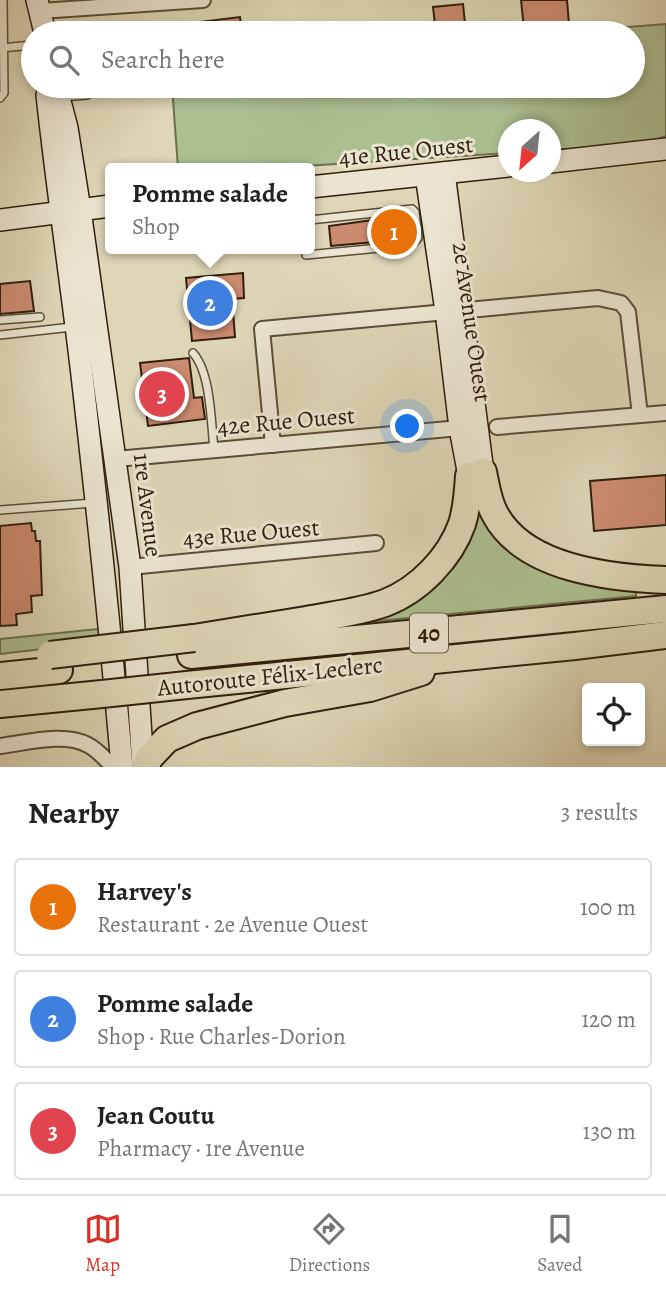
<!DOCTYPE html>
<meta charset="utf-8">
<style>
body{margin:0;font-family:Alegreya,serif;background:#f2f2f2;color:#222}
.controls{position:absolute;right:21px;bottom:21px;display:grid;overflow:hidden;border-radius:7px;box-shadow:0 4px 10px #0003}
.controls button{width:63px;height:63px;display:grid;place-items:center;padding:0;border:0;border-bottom:2px solid #e0e0e0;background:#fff;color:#222;font:35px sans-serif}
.compass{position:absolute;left:498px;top:119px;width:63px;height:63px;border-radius:50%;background:#fff;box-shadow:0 4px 10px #0003;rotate:207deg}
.you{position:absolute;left:408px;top:427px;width:24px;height:24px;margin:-18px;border:5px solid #fff;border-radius:50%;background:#1a73e8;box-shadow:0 0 0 10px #1a73e833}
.badge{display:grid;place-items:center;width:46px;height:46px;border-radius:50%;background:#d93025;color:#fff;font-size:23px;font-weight:700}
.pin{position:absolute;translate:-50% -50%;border:4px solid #fff;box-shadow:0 2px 7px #0006}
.popup{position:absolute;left:105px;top:163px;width:210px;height:91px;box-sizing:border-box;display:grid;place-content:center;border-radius:7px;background:#fff;filter:drop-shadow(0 2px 5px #0005);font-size:23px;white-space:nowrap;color:#767676}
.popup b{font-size:26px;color:#222}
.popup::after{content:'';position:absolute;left:50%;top:100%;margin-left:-14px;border:14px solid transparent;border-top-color:#fff}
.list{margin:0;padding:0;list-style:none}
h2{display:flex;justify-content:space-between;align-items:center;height:91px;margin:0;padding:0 28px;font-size:30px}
h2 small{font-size:23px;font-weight:400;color:#767676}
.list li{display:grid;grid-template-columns:46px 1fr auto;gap:21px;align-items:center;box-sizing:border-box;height:98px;margin:0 14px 14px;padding:0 14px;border:2px solid #e0e0e0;border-radius:7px}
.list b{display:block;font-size:26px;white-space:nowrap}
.list p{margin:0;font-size:23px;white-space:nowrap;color:#767676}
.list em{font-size:23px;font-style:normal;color:#767676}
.icon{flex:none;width:38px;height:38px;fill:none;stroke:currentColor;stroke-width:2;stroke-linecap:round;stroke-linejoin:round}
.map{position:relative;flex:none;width:666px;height:767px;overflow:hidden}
.search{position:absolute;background:#fff;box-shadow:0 4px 10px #0003;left:21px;right:21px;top:21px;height:77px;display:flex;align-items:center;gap:18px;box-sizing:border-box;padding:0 24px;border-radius:38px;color:#767676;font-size:26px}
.sheet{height:427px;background:#fff}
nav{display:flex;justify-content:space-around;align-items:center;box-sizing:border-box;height:98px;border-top:2px solid #e0e0e0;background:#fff;font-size:19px;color:#767676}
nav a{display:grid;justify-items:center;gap:4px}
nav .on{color:#d93025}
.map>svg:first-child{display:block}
</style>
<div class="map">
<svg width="666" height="767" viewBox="0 0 666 767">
<rect width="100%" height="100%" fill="#ded6b7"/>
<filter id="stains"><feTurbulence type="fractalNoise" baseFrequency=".00286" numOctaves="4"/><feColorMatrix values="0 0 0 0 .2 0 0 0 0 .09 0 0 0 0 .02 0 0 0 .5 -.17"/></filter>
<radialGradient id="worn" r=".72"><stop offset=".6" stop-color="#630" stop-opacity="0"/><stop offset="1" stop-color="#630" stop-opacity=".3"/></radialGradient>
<!-- grass -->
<g fill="#acbf92" stroke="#6e6f4f" stroke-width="2">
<path d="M666,24v112l-25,9 -90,5 -1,-20h-42v23l-235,15h-95l-6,-82h461v-53h-82z"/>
<path d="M475,492l12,26 149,68v10l-269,26 -1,-7 32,-11z"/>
<path d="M98,629l3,2v11l-101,12v-15z"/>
</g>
<!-- building -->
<g fill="#cc8b70" stroke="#2f1f0c" stroke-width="2">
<path d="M521,0h46l2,24 -45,5z"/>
<path d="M463,4l3,29h-30l-3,-26z"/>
<path d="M240,17l2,16h-83l-1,-6z"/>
<path d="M409,215l3,21 -4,3 -77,7 -2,-20z"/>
<path d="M243,273l1,25 -12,1 3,38 -43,4 -6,-63z"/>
<path d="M30,281l4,30 -34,3v-30z"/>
<path d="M189,358l5,40 8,-1 3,22 -57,7 -8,-63z"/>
<path d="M666,475v50l-72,6 -4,-50z"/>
<path d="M31,523l1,8h3l1,10h4l2,54 -11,1 1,16 -16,2 1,11 -17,1v-100z"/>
</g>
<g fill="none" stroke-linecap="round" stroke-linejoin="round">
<!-- lane casing -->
<g stroke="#5b4d37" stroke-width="10">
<g id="lane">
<path d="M0,48l33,-3"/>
<path d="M60,97l27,-2"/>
<path d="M0,98l4,-5 -1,-93"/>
<path d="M306,255l105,-10 7,-7 -3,-26 -3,-3 -102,11"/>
<path d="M0,320l40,-3"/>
<path d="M0,335l72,-8"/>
<path d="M193,353c18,20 18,70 21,96"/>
<path d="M0,510l94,-7"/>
</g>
</g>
<!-- street casing -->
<g stroke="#5b4d37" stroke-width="18">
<g id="street">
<path d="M40,11l163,-11"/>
<path d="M497,427l169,-14"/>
<path d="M273,445l-11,-116 336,-31 23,5 7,9 12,103"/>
<path d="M116,459l344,-31"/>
<path d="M130,567l246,-24"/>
<path d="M0,746c26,-3 64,-14 88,-1 10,5 17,14 25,22"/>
</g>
</g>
<!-- secondary casing -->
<g stroke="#2f1f0c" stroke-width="24">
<g id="secondary">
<path d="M37,0l8,33"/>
<path d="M56,86l11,42 13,82 50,357 13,200"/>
<path d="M47,95c10,93 24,186 35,280 15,131 29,261 40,392"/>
<path d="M550,162l116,-13"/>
<path d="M444,173l39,299"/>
<path d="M426,175l20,136 14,117 9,48"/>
<path d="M310,187l198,-21"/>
<path d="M0,220l110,-14"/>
</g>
</g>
<!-- highway casing -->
<g stroke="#2f1f0c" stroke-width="30">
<g id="highway">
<path d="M483,472c3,14 5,30 12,42 29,55 116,64 171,66"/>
<path d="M194,638c37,-6 74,-12 112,-18 26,-5 54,-8 79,-17 34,-13 65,-45 77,-79 5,-16 6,-32 7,-48"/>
<path d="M191,655l475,-46"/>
<path d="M0,676l59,-6"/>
<path d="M187,685l388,-39 91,-11"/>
<path d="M0,704l102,-10"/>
<path d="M145,767l5,-10 17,-18 30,-13 88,-23 85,-15 51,-16"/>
</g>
</g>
<!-- lane -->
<use href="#lane" stroke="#eae4d0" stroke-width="7"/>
<!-- street -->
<use href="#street" stroke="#eae4d0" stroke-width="14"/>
<!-- secondary -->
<use href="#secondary" stroke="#eae4d0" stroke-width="21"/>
<!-- highway -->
<use href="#highway" stroke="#ded6b7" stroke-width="26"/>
<!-- highway-bridge casing -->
<g stroke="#2f1f0c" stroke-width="30" stroke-linecap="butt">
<g id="highway-bridge">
<path d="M50,655l144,-17"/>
<path d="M102,694l85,-9"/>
</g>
</g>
<!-- highway-bridge -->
<use href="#highway-bridge" stroke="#ded6b7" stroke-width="26"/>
</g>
<g text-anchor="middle" stroke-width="6" stroke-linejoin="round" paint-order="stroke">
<!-- shield labels -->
<rect fill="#eae4d0" stroke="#675a47" stroke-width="2" x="410" y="613.5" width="38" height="39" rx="5"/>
<g font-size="23" font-weight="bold" fill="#2f1f0c">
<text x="429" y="641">40</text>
</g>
<!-- street labels -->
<g font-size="24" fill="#2f1f0c" stroke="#eae4d0">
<text transform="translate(406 151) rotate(-6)" y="8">41e Rue Ouest</text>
<text transform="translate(472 322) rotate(82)" y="8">2e Avenue Ouest</text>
<text transform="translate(286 421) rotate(-5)" y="8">42e Rue Ouest</text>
<text transform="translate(148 505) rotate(83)" y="8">1re Avenue</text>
<text transform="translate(251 533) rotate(-5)" y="8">43e Rue Ouest</text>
<text transform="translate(270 676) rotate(-6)" y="8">Autoroute Félix-Leclerc</text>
</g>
</g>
<rect width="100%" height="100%" filter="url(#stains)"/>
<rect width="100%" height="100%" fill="url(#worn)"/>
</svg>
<div class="controls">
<button><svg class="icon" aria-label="locate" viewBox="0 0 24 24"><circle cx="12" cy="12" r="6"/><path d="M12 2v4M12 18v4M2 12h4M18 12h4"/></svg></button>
</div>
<svg class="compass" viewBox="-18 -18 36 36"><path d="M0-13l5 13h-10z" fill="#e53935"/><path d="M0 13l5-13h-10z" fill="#767676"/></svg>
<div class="you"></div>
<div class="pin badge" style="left:394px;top:232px;background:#e8710a">1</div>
<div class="pin badge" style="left:210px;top:303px;background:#3f7fe0">2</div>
<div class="popup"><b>Pomme salade</b>Shop</div>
<div class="pin badge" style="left:162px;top:394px;background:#e0444e">3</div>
<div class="search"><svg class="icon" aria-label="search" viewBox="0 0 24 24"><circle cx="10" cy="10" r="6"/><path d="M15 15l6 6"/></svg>Search here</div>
</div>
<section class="sheet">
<h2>Nearby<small>3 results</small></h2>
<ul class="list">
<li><span class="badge" style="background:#e8710a">1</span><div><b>Harvey's</b><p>Restaurant · 2e Avenue Ouest</p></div><em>100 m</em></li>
<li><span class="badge" style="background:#3f7fe0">2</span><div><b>Pomme salade</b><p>Shop · Rue Charles-Dorion</p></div><em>120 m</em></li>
<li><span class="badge" style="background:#e0444e">3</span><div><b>Jean Coutu</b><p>Pharmacy · 1re Avenue</p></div><em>130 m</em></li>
</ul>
</section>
<nav>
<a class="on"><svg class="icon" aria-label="map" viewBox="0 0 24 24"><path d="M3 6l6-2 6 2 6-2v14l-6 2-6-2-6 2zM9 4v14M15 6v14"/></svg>Map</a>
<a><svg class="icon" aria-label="directions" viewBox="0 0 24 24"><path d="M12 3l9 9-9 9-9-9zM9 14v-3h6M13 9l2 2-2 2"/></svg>Directions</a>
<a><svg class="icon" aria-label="saved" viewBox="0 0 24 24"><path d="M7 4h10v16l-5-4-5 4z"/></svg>Saved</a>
</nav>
